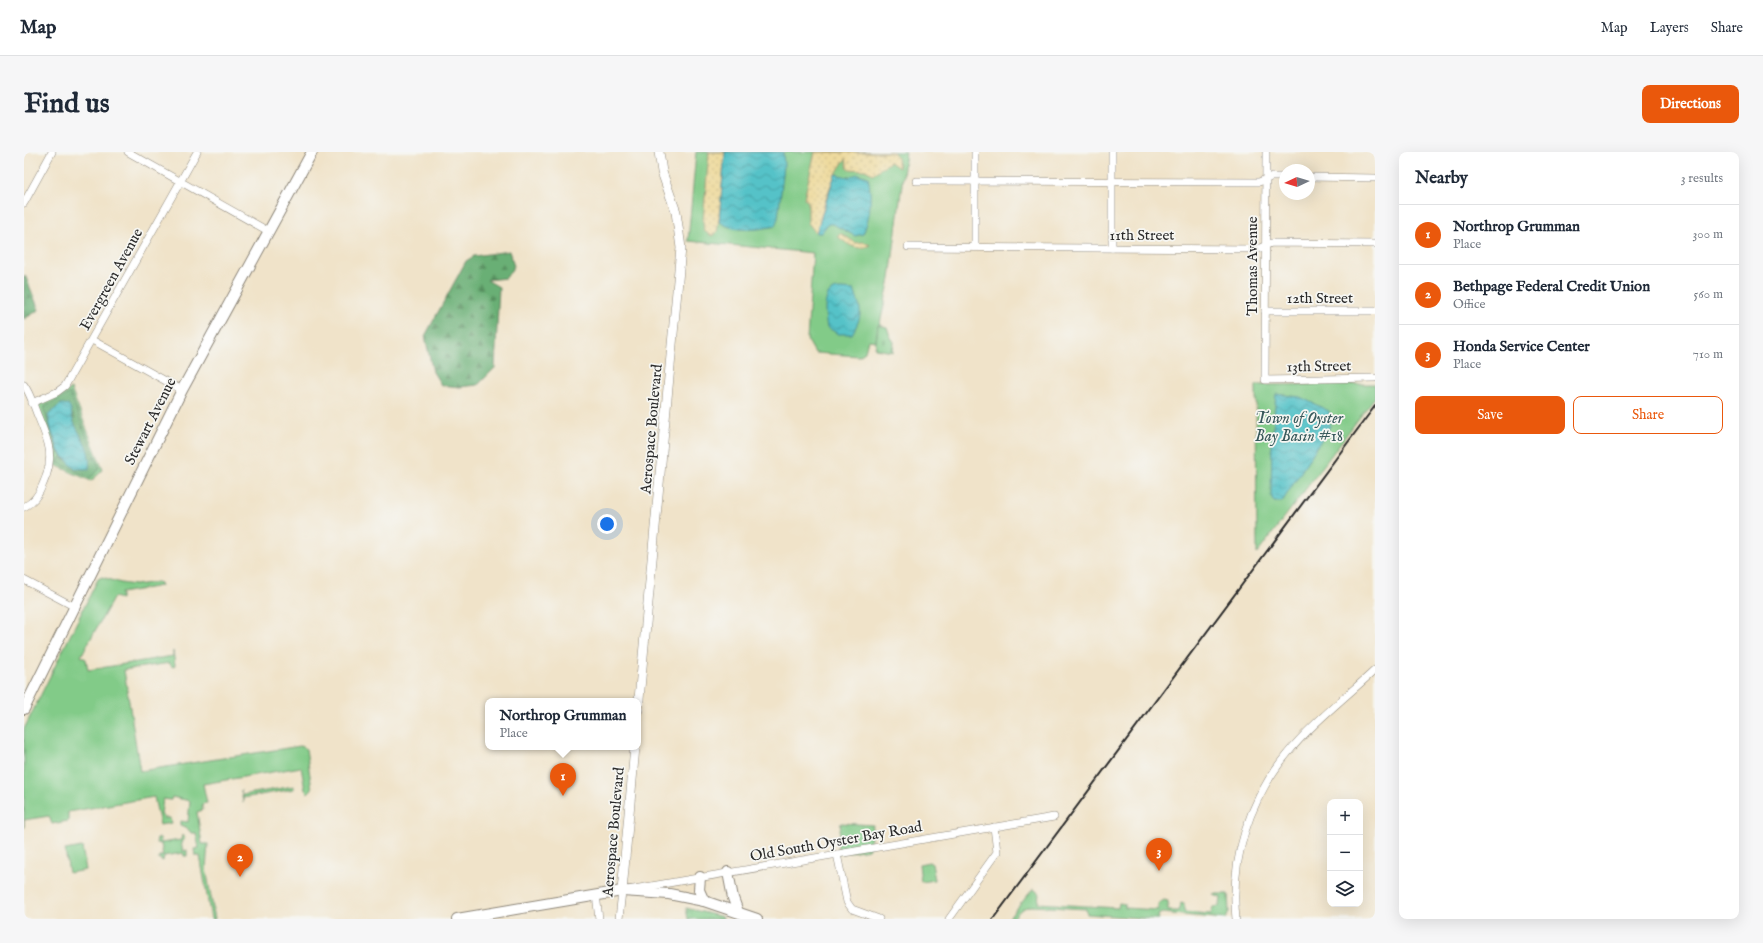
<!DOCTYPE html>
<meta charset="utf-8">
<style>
body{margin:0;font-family:"IM FELL English",serif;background:#f6f6f7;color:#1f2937}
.controls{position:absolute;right:12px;bottom:12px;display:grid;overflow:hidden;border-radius:8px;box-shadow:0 4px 16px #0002}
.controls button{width:36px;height:36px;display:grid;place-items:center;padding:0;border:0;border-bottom:1px solid #e0e1e3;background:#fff;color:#1f2937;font:20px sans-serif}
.compass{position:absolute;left:1255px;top:12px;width:36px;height:36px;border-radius:50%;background:#fff;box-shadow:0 4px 16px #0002;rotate:266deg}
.you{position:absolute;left:583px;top:372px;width:14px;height:14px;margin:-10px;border:3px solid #fff;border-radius:50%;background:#1a73e8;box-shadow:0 0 0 6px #1a73e833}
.badge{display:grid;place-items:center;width:26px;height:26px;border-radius:50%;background:#ea580c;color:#fff;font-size:13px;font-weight:700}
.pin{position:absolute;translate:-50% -33px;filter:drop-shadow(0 1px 2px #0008)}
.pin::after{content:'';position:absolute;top:21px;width:14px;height:12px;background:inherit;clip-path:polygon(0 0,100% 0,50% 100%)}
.popup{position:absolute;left:461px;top:546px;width:156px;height:52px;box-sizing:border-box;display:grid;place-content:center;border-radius:8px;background:#fff;filter:drop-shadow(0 1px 3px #0005);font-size:13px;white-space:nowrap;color:#747a83}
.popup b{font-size:15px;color:#1f2937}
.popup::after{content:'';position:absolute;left:50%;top:100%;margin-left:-8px;border:8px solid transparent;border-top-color:#fff}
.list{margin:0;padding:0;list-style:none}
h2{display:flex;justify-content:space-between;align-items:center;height:52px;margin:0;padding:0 16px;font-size:17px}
h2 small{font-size:13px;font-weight:400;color:#747a83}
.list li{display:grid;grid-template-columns:26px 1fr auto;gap:12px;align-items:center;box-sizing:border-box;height:60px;padding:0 16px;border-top:1px solid #e0e1e3}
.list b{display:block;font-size:15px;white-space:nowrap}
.list p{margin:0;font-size:13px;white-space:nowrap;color:#747a83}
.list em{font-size:13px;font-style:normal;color:#747a83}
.actions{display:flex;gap:8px;padding:12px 16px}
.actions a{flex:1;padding:9px 0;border:1px solid #ea580c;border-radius:8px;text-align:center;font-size:14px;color:#ea580c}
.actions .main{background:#ea580c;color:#fff}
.icon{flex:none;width:22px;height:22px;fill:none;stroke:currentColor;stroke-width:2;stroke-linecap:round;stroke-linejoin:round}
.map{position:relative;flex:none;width:1351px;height:767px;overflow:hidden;border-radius:8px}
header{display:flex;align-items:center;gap:24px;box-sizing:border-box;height:56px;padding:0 20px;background:#fff;border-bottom:1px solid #e0e1e3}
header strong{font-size:19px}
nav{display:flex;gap:22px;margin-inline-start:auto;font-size:14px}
.intro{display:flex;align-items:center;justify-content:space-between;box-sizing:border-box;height:96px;padding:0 24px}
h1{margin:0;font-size:28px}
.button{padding:10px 18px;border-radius:8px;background:#ea580c;color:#fff;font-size:14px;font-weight:700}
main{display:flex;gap:24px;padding:0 24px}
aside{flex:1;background:#fff;border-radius:8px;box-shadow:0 4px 16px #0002}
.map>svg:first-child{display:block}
</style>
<header>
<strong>Map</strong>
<nav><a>Map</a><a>Layers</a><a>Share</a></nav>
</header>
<div class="intro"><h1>Find us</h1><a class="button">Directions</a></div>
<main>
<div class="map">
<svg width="1351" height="767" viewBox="0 0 1351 767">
<defs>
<pattern id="forest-firs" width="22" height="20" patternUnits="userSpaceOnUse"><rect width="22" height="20" fill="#69af74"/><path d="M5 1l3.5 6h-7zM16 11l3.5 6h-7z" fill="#578f5f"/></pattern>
<pattern id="sand-dots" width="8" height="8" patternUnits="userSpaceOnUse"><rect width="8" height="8" fill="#eeda9e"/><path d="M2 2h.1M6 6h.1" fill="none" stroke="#cb8" stroke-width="1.8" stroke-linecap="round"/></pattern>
<pattern id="cemetery-stones" width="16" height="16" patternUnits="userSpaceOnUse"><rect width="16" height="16" fill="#82cb88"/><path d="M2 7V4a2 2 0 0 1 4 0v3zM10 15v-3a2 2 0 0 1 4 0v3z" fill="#70ae76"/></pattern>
<pattern id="park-crowns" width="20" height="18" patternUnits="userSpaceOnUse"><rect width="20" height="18" fill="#82cb88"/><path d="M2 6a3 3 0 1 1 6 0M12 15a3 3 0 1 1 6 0" fill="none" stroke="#70ae76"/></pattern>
<pattern id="water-waves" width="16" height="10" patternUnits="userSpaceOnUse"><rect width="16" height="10" fill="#54c2c8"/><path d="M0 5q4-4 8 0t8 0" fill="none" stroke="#469ea3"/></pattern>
</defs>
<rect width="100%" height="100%" fill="#f6f6f2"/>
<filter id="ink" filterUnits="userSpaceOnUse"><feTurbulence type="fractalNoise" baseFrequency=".025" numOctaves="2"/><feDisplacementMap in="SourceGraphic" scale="8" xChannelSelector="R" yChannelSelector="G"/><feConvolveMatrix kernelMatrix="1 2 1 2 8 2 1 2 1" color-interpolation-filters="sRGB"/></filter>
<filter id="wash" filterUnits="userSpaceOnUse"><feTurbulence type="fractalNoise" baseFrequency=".012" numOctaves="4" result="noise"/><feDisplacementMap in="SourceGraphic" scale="16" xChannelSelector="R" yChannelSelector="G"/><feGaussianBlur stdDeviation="0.9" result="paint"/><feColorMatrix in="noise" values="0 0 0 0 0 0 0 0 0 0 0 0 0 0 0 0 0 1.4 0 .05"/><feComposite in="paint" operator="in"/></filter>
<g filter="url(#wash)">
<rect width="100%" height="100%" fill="#f0e3c9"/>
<!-- grass -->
<g fill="#82cb88" stroke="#567b5a">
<path d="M672,0h210l-16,127 -14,62 -8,-1 -3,12 -6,4 -44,-3 -8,-14 6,-86 -125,-12z"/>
<path d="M1351,232v13l-118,157 -1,-169z"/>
<path d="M47,237l32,81 -12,11 -38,-17v-17l-16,-43z"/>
<path d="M78,425l19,6 14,2 22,-3 3,1 1,3 -40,7v6l-7,-2 -33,59 5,3 2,11 85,-14v-5l2,14 -1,2 -3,-1 -1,-3 -46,7 16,101 160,-25 6,3 6,40 -4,4 -3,-3 -4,-23 -98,17 4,19 -5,1 1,6 -6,2 5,32h6l-2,25 9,50h-4l-11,-63h-5l-1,-7 5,-1 -3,-15h-5l-3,-4 -8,-3v-5l8,1 2,-21 -18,-4 -1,3 -8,-1 -2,15 3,4h6l1,5 -11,2 -6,-28 -86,15v9l-16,3 -3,-8 -25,4v8v-99l74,-150z"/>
<path d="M270,634v3l-51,9v5l-2,-13 1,5z"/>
<path d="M817,671l32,2 -4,24 -32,5z"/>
<path d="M158,683l3,4 -4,3 2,9 4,-1v6h-3l-1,-3 -19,3 -1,5 -4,-2v-3h4l-2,-12 -5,-1 1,-4 3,-1 1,5 20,-3z"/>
<path d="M58,695l4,23 -17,3 -4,-23z"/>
<path d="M905,710l3,2 3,16 -14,2 -2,-18z"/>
<path d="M1009,737l6,4 -1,10 80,5 1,-5 6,1v4l33,2v-6l6,-4 4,1v10h10l3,-8 3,1v8l27,2 2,-7 7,-1 1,-9 -6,-1 -2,-2h15l1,18 -3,7 -64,-6 -4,2 1,4h-5l-67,-5 -1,-5 -55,-3c-9,2 -13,5 -18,13h-5z"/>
</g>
<!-- forest -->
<g fill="url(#forest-firs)" stroke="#4a6d50">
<path d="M485,99l5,15 -8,12 -19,2 12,7 -4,81 -17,17 -18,2 -19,-2 -8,-13 -8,-36 41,-75 8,-5z"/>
<path d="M1,123l14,35 -15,9v-43z"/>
<path d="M46,241l30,76 -10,9 -32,-15 1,-5 7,2 -8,-7 -14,-42 1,-5z"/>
</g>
<!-- sand -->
<g fill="url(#sand-dots)" stroke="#8c8264">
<path d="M685,0h16l-6,69 -2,11 -5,4 -8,-5 -1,-10z"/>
<path d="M791,0h78l5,6 1,10 -9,-6 -17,12 -8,-4 -17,-1 -2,-10c-18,21 -21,48 -30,74l-8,-10v-22l-4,-2z"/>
<path d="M816,81l16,10 7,-1 7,3c-14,7 -21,0 -33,-9z"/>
</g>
<!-- cemetery -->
<path fill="url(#cemetery-stones)" stroke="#567b5a" d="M854,173l9,2 3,9 4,6 -1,10 -18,-3z"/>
<!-- park -->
<path fill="url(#park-crowns)" stroke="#567b5a" d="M662,756l37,9v2h-35z"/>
<!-- water -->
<g fill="url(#water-waves)" stroke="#40767a">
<path d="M701,0h58l1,14 -6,52 -3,8c-16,4 -43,7 -56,-5z"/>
<path d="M811,22l13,3 10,-3 10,3c4,19 3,39 -5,57l-8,2 -22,-12h-5l-7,9h-5z"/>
<path d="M818,137l12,1c8,21 9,25 -2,44h-14l-11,-7c-2,-9 -5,-32 6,-37 2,-1 7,-1 9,-1z"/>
<path d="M1252,242l24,3 29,14 1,15 -48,76h-8l-3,-6 1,-57z"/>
<path d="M37,252c3,0 7,0 9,3 2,4 1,9 3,13 7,18 19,27 16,49h-14l-16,-17 -8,-22 -3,-15z"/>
</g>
</g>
<g filter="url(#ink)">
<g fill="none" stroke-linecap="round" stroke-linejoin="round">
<!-- minor casing -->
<g stroke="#8e877a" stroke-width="8">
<g id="minor">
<path d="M104,0l140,79"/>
<path d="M1242,0l-1,228 110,-2"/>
<path d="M1285,25l66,1"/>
<path d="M892,29l343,1 12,-5h14"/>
<path d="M0,51l28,-51"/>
<path d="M884,95l350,2 13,-6 104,1"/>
<path d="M951,95v-95"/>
<path d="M1088,96v-96"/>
<path d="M1241,159h110"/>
<path d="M68,188l90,50"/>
<path d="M0,233c6,8 9,19 13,29 11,26 19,42 6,70 -4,11 -9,18 -19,23"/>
<path d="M8,251l25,-11 8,-6 132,-234"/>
<path d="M0,428l51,27"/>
<path d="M813,702l10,48 5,7 27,10"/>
<path d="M572,743l3,24"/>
<path d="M595,767l3,-28 432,-74"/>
<path d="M925,767l48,-67 -3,-25"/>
<path d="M1212,767c-6,-59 13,-119 51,-165 23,-29 60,-58 88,-84"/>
</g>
</g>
<!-- tertiary casing -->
<g stroke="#8e877a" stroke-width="10">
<g id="tertiary">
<path d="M614,558l43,-462 -5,-36 -14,-40 -3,-20"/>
<path d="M598,739l13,-144"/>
</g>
</g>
<!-- secondary casing -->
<g stroke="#8e877a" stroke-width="12">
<g id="secondary">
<path d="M0,557l158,-319 130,-238"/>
<path d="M704,720l5,26 5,14"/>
<path d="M676,725l-1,13 5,11"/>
<path d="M433,767l165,-28 47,3 35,7 53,18"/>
</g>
</g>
<!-- minor -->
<use href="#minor" stroke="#fff" stroke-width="7"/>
<!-- tertiary -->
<use href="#tertiary" stroke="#fff" stroke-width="9"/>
<!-- secondary -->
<use href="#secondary" stroke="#fff" stroke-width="10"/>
<!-- rail -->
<path stroke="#2b2b2b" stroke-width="2" d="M969,767l382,-513"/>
</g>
</g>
<g text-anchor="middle" stroke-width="3.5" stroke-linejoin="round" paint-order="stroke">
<!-- street labels -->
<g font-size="15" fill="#2b2b2b" stroke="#f6f6f2">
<text x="1118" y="88">11th Street</text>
<text transform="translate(1228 114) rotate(-90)" y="5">Thomas Avenue</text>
<text transform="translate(87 127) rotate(-61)" y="5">Evergreen Avenue</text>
<text x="1296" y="151">12th Street</text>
<text transform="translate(1295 214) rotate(-1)" y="5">13th Street</text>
<text transform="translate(126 269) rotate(-63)" y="5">Stewart Avenue</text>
<text transform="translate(627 277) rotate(-85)" y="5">Aerospace Boulevard</text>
<text transform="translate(589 680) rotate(-85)" y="5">Aerospace Boulevard</text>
<text transform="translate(812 689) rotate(-10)" y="5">Old South Oyster Bay Road</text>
</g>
<!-- water labels -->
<g font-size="16" font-style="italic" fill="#37585a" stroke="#f6f6f2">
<text x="1275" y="271">Town of Oyster<tspan x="1275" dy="18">Bay Basin #18</tspan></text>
</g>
</g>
</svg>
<div class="controls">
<button>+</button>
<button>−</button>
<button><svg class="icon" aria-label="layers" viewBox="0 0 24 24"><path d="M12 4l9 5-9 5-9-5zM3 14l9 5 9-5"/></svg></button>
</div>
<svg class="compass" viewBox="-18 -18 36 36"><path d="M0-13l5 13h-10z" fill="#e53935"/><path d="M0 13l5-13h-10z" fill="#747a83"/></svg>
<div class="you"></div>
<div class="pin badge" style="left:539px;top:644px">1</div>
<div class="popup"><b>Northrop Grumman</b>Place</div>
<div class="pin badge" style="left:216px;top:725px">2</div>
<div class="pin badge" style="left:1135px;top:719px">3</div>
</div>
<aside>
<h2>Nearby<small>3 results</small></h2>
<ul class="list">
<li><span class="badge">1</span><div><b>Northrop Grumman</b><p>Place</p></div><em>300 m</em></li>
<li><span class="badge">2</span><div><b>Bethpage Federal Credit Union</b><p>Office</p></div><em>560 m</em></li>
<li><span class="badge">3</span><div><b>Honda Service Center</b><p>Place</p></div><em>710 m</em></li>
</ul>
<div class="actions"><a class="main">Save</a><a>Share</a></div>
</aside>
</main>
